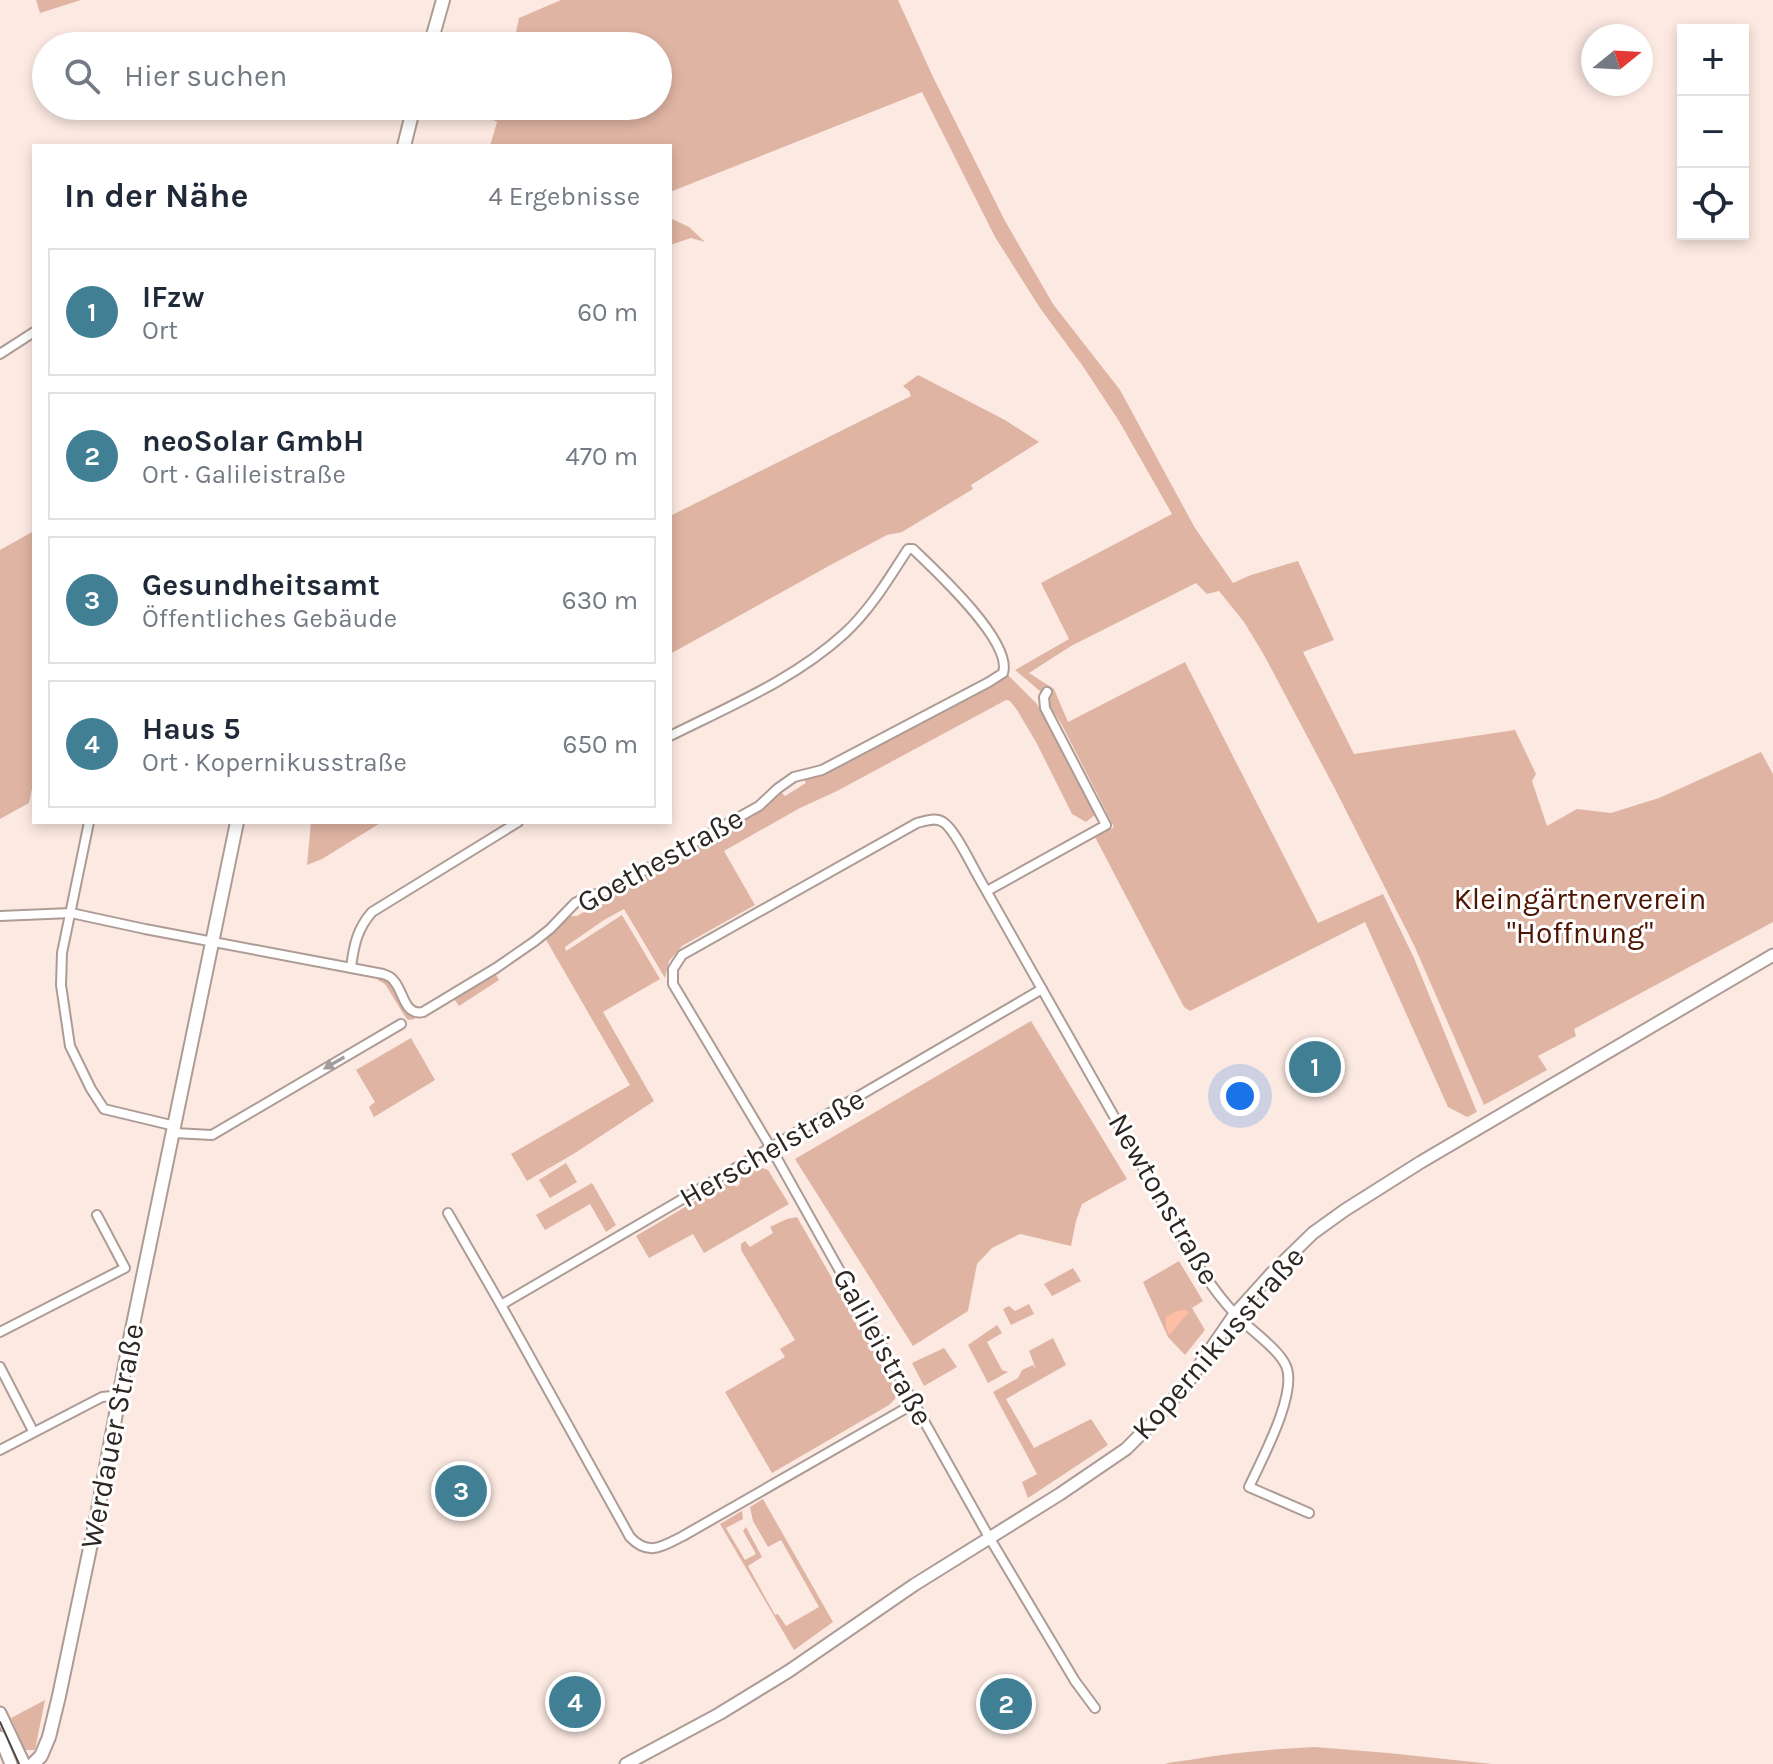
<!DOCTYPE html>
<html lang="de">
<meta charset="utf-8">
<style>
body{margin:0;font-family:Karla,sans-serif;background:#f2f2f3;color:#1f2937}
.controls{position:absolute;right:24px;top:24px;display:grid;overflow:hidden;border-radius:0px;box-shadow:0 4px 12px #0003}
.controls button{width:72px;height:72px;display:grid;place-items:center;padding:0;border:0;border-bottom:2px solid #e0e1e3;background:#fff;color:#1f2937;font:40px sans-serif}
.compass{position:absolute;left:1581px;top:24px;width:72px;height:72px;border-radius:50%;background:#fff;box-shadow:0 4px 12px #0003;rotate:72deg}
.you{position:absolute;left:1240px;top:1096px;width:28px;height:28px;margin:-20px;border:6px solid #fff;border-radius:50%;background:#1a73e8;box-shadow:0 0 0 12px #1a73e833}
.badge{display:grid;place-items:center;width:52px;height:52px;border-radius:50%;background:#417f95;color:#fff;font-size:26px;font-weight:700}
.pin{position:absolute;translate:-50% -50%;border:4px solid #fff;box-shadow:0 2px 8px #0006}
.list{margin:0;padding:0;list-style:none}
h2{display:flex;justify-content:space-between;align-items:center;height:104px;margin:0;padding:0 32px;font-size:34px}
h2 small{font-size:26px;font-weight:400;color:#747a83}
.list li{display:grid;grid-template-columns:52px 1fr auto;gap:24px;align-items:center;box-sizing:border-box;height:128px;margin:0 16px 16px;padding:0 16px;border:2px solid #e0e1e3;border-radius:0px}
.list b{display:block;font-size:30px;white-space:nowrap}
.list p{margin:0;font-size:26px;white-space:nowrap;color:#747a83}
.list em{font-size:26px;font-style:normal;color:#747a83}
.icon{flex:none;width:44px;height:44px;fill:none;stroke:currentColor;stroke-width:2;stroke-linecap:round;stroke-linejoin:round}
.map{position:relative;flex:none;width:1773px;height:1764px;overflow:hidden}
.search{position:absolute;background:#fff;box-shadow:0 4px 12px #0003;left:32px;top:32px;width:640px;height:88px;display:flex;align-items:center;gap:20px;box-sizing:border-box;padding:0 28px;border-radius:44px;color:#747a83;font-size:30px}
.panel{position:absolute;background:#fff;box-shadow:0 4px 12px #0003;left:32px;top:144px;width:640px;height:680px;border-radius:0px}
.map>svg:first-child{display:block}
</style>
<div class="map">
<svg width="1773" height="1764" viewBox="0 0 1773 1764">
<rect width="100%" height="100%" fill="#fce9e2"/>
<!-- green -->
<g fill="#dfb4a3">
<path d="M36,0h45l-41,13z"/>
<path d="M561,0h337l35,77 72,144 48,83 67,86 75,138 38,55 18,-8 47,-14 36,79 -31,12 51,102 161,-24 21,44 -4,7 15,45 30,-17 34,4 48,-15 102,-46 12,22v148l-199,107 2,7 -38,20 9,14 -63,35 -71,-162 -80,-158 -69,-130 -20,-33 -25,-31 -12,3 -11,-11 -125,63 -42,27 25,16 14,33 117,-60 133,261 65,-29 31,64 63,154 -10,5 -19,-10 -83,-185 -175,89 -6,-4 -89,-170 19,-10 -52,-102 -21,-33 -26,-22 54,-31 -28,-56 131,-69 -53,-93 -37,-56 -42,-57 -45,-71 -73,-145 -252,100v-46h-180l7,-24 -6,-3 3,-13h164v-60h-145l6,-28z"/>
<path d="M670,218l19,9 16,15 -14,-4 -21,7z"/>
<path d="M918,375l87,45 34,22 -68,43 2,4 -71,43 -15,3 -51,27 -166,92v-138l241,-120 -2,-5 -6,-5z"/>
<path d="M34,531v247l-5,25 -29,16v-269z"/>
<path d="M1007,674l30,30 54,102 4,9 -9,7 -14,-8 -36,-72 -19,-32 -7,-9 -4,-1 -169,91 -37,17 -76,43 31,54 -73,41 -13,15 -4,17 -41,-69 -20,11 -39,27 1,4 56,-36 38,64 -57,33 51,89 -79,52 -48,28 -16,-27 119,-69 -85,-147 6,-4 16,-18h10l15,-9 -3,-7 32,-12 149,-86 10,-11 5,5 21,-13 -4,-6 8,1 21,-7 159,-84 12,-8z"/>
<path d="M311,822h71l-60,37 -15,6z"/>
<path d="M495,973l4,7 -40,26 -5,-7z"/>
<path d="M377,976l15,6 15,28 8,9 -7,1 -4,-5 -19,-31 -7,-4z"/>
<path d="M1031,1021l96,158 -45,25 -6,17 -5,25 -51,-12 -28,14 -15,16 -9,47 -55,35 -118,-187z"/>
<path d="M411,1038l24,42 -61,37 -5,-10 6,-5 -19,-32z"/>
<path d="M566,1163l11,19 -27,16 -11,-18z"/>
<path d="M760,1167l8,3 21,34 -85,49 -11,-19 -44,24 -13,-22 95,-56 5,7 4,-3 -3,-6z"/>
<path d="M592,1183l24,42 -10,7 -16,-28 -45,26 -9,-15z"/>
<path d="M797,1217l100,175 -2,7 -6,6 -117,68 -47,-81 60,-35 -5,-8 15,-9 -54,-90v-6l4,-3 5,6 23,-14 -3,-6 17,-8z"/>
<path d="M1179,1261l24,40 -11,7 13,22 -20,25 -17,-18 -25,-55z"/>
<path d="M1073,1268l8,13 -29,15 -8,-12z"/>
<path d="M1029,1304l5,10 -23,11 -8,-16 6,-3 6,5z"/>
<path d="M997,1325l5,8 -15,9 15,28 6,2 -20,11 -20,-38z"/>
<path d="M1053,1338l13,27 -60,34 28,49 57,-29 17,26 -80,53 -6,-16 15,-8 -44,-82 25,-14 4,-8 11,-5 3,4 -7,-18z"/>
<path d="M944,1348l13,19 -33,19 -12,-23z"/>
<path d="M763,1499l70,123 -39,28 -74,-126 22,-13 1,8 -17,9 19,32 11,-6 -13,-23 3,-4 16,30 -14,9 27,49 3,-1 8,12 33,-19 -38,-67 -13,7 -15,-26 -3,-14z"/>
<path d="M45,1700l-10,50h-10l-14,-32z"/>
<path d="M1315,1747l73,6 104,11h-327c9,-3 20,-3 30,-5 40,-7 80,-10 120,-12z"/>
</g>
<!-- water -->
<path fill="#febea4" d="M1186,1310l3,3c-8,7 -12,14 -20,22l-3,-8v-10l11,-6z"/>
<g fill="none" stroke-linecap="round" stroke-linejoin="round">
<!-- street casing -->
<g stroke="#ad9c95" stroke-width="12">
<g id="street">
<path d="M0,354l34,-22"/>
<path d="M89,822l-27,131 -1,32 9,61 21,43 13,20 71,17"/>
<path d="M987,891l119,-66 -61,-117 -1,-11 3,-5"/>
<path d="M0,916l71,-3 74,16 238,45c5,2 8,2 11,7 10,11 10,35 29,31l73,-44 39,-27 15,-12 25,-26 9,-5 25,-8 150,-84 18,-17 17,-12 28,-7 167,-88 14,-9c10,-31 -67,-102 -90,-124h-5c-19,29 -37,60 -63,84 -50,46 -115,73 -175,103"/>
<path d="M351,967c3,-22 6,-38 21,-55l146,-90"/>
<path d="M174,1133l38,2 189,-111"/>
<path d="M448,1213l53,92"/>
<path d="M0,1332l125,-64 -28,-53"/>
<path d="M0,1367l33,64"/>
<path d="M915,1403l-232,133c-20,10 -34,21 -53,1l-129,-232 541,-316"/>
<path d="M0,1450l102,-53 19,-2"/>
<path d="M1095,1708l-20,-27 -86,-144 -218,-389 -98,-164v-15l9,-14 235,-132c8,-2 18,-6 26,-1 11,6 29,44 36,56l222,392c10,15 21,30 34,44 13,14 44,35 51,52 12,27 -25,95 -37,121l60,26"/>
</g>
</g>
<!-- secondary casing -->
<g stroke="#ad9c95" stroke-width="15">
<g id="secondary">
<path d="M0,1713l24,51"/>
<path d="M0,1737l11,27"/>
<path d="M626,1764l93,-50 70,-43 125,-86 146,-91 66,-45 33,-33 29,-34 47,-68 37,-41 41,-40 32,-23 76,-48 352,-207"/>
</g>
</g>
<!-- primary casing -->
<g stroke="#ad9c95" stroke-width="16">
<g id="primary">
<path d="M430,46l13,-46"/>
<path d="M404,146l10,-40"/>
<path d="M33,1764l8,-8 8,-19 10,-41 39,-186 31,-166 108,-522"/>
</g>
</g>
<!-- street -->
<use href="#street" stroke="#fff" stroke-width="8"/>
<!-- secondary -->
<use href="#secondary" stroke="#fff" stroke-width="11"/>
<!-- primary -->
<use href="#primary" stroke="#fff" stroke-width="12"/>
<!-- tram -->
<path stroke="#4f4642" stroke-width="2" d="M0,1722l19,42"/>
</g>
<!-- one-way arrows -->
<defs><path id="oneway-solid" d="M-6-.8H1V-3.2L6.5 0L1 3.2V.8H-6Z" transform="scale(2)"/></defs>
<use fill="#a09d9c" href="#oneway-solid" transform="translate(334 1063) rotate(150)"/>
<g text-anchor="middle" stroke-width="6" stroke-linejoin="round" paint-order="stroke">
<!-- street labels -->
<g font-size="30" fill="#2d2623" stroke="#fff">
<text transform="translate(660 860) rotate(-29)" y="10">Goethestraße</text>
<text transform="translate(772 1148) rotate(-30)" y="10">Herschelstraße</text>
<text transform="translate(1164 1199) rotate(60)" y="10">Newtonstraße</text>
<text transform="translate(1218 1343) rotate(-49)" y="10">Kopernikusstraße</text>
<text transform="translate(883 1347) rotate(61)" y="10">Galileistraße</text>
<text transform="translate(112 1436) rotate(-79)" y="10">Werdauer Straße</text>
</g>
<!-- park labels -->
<g font-size="30" fill="#4d1500" stroke="#fff">
<text x="1580" y="909">Kleingärtnerverein<tspan x="1580" dy="34">"Hoffnung"</tspan></text>
</g>
</g>
</svg>
<div class="controls">
<button>+</button>
<button>−</button>
<button><svg class="icon" aria-label="locate" viewBox="0 0 24 24"><circle cx="12" cy="12" r="6"/><path d="M12 2v4M12 18v4M2 12h4M18 12h4"/></svg></button>
</div>
<svg class="compass" viewBox="-18 -18 36 36"><path d="M0-13l5 13h-10z" fill="#e53935"/><path d="M0 13l5-13h-10z" fill="#747a83"/></svg>
<div class="you"></div>
<div class="pin badge" style="left:1315px;top:1067px">1</div>
<div class="pin badge" style="left:1006px;top:1704px">2</div>
<div class="pin badge" style="left:461px;top:1491px">3</div>
<div class="pin badge" style="left:575px;top:1702px">4</div>
<div class="search"><svg class="icon" aria-label="search" viewBox="0 0 24 24"><circle cx="10" cy="10" r="6"/><path d="M15 15l6 6"/></svg>Hier suchen</div>
<section class="panel">
<h2>In der Nähe<small>4 Ergebnisse</small></h2>
<ul class="list">
<li><span class="badge">1</span><div><b>IFzw</b><p>Ort</p></div><em>60 m</em></li>
<li><span class="badge">2</span><div><b>neoSolar GmbH</b><p>Ort · Galileistraße</p></div><em>470 m</em></li>
<li><span class="badge">3</span><div><b>Gesundheitsamt</b><p>Öffentliches Gebäude</p></div><em>630 m</em></li>
<li><span class="badge">4</span><div><b>Haus 5</b><p>Ort · Kopernikusstraße</p></div><em>650 m</em></li>
</ul>
</section>
</div>
